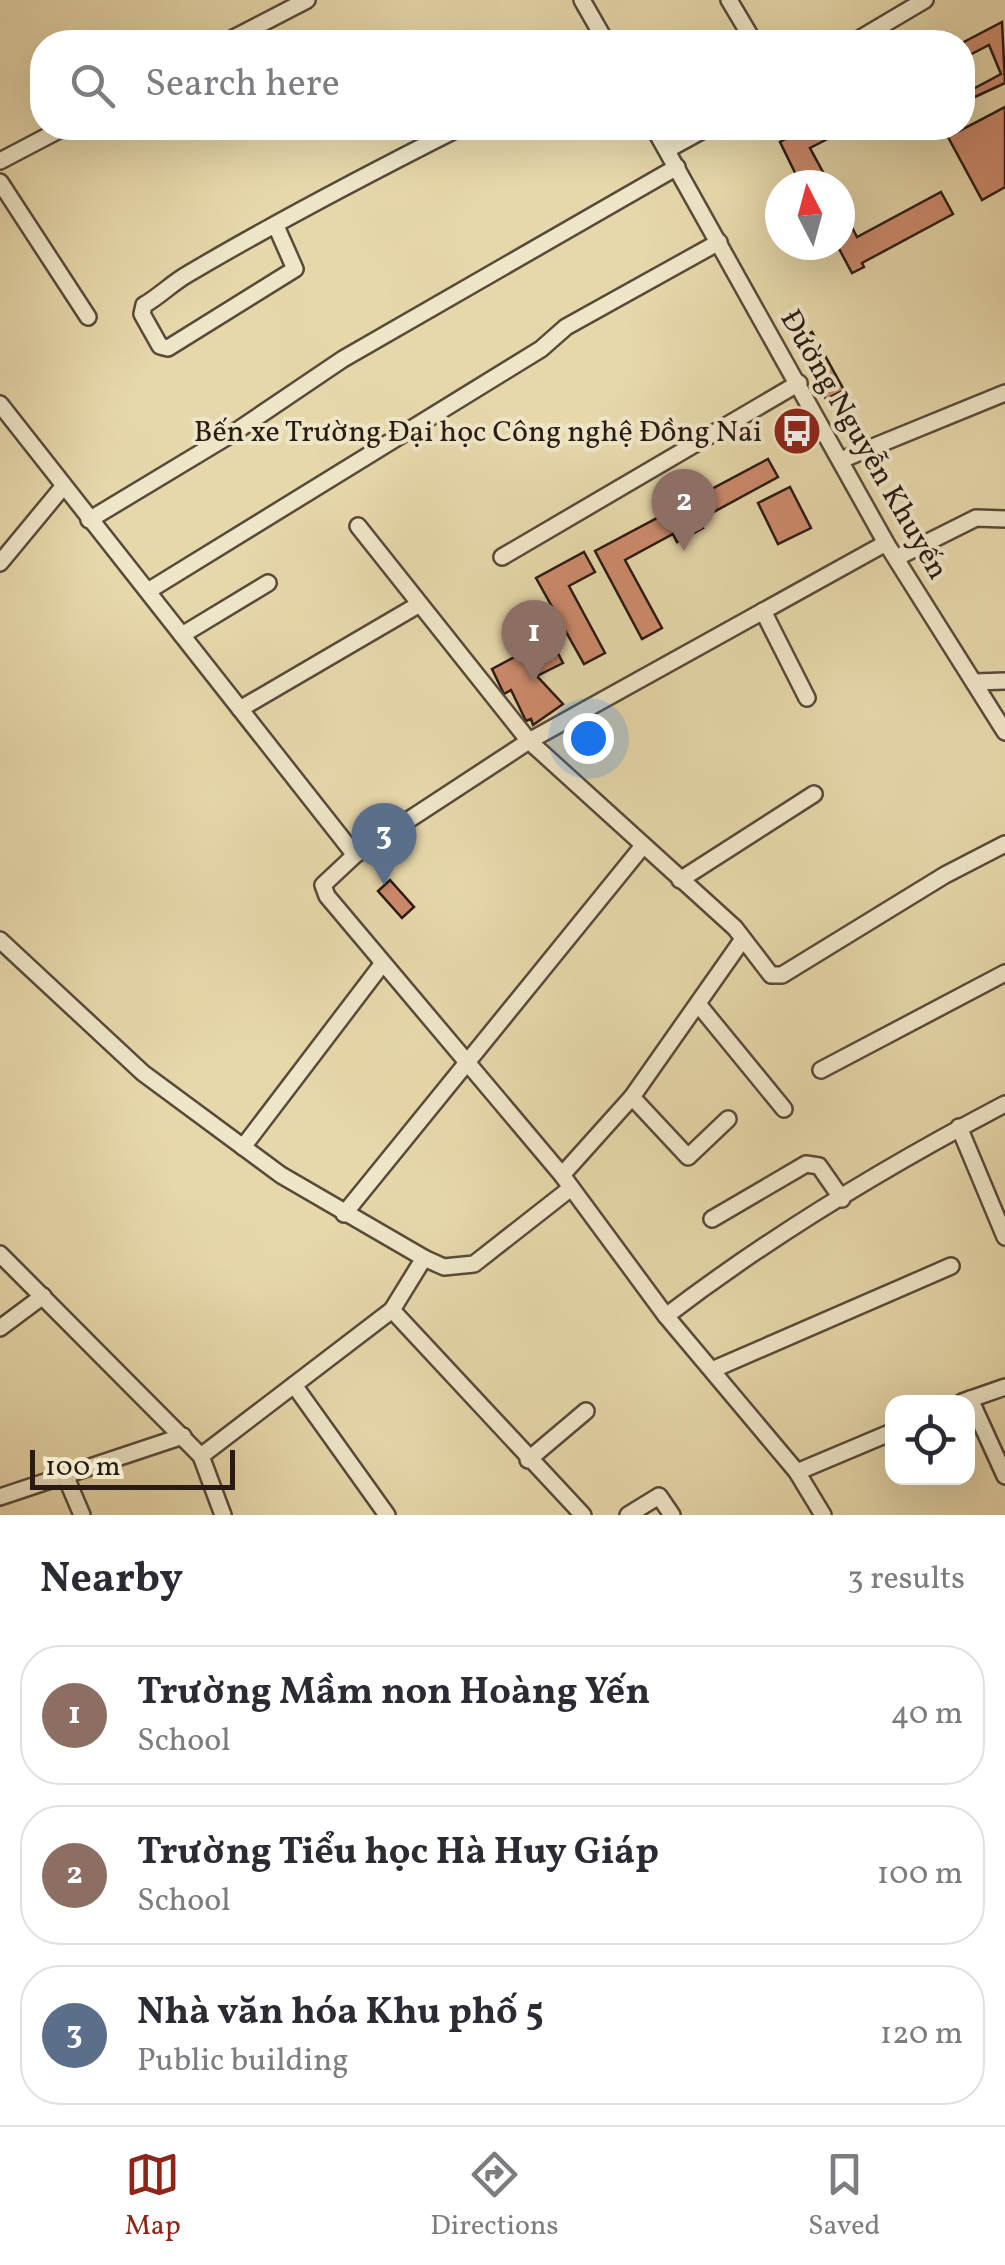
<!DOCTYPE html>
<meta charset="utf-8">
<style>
body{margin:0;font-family:Vollkorn,serif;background:#f2f2f3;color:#2b2b33}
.controls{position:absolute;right:30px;bottom:30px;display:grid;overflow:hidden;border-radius:20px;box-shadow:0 10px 40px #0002}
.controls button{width:90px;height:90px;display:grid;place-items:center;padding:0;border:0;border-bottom:2px solid #e1e1e2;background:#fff;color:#2b2b33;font:50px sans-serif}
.compass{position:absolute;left:765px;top:170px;width:90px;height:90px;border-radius:50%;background:#fff;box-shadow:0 10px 40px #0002;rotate:354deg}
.scale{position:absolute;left:30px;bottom:25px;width:205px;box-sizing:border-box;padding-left:10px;border:5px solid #291a14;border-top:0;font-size:28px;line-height:35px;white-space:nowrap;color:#291a14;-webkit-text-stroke:8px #efe6c8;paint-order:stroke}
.you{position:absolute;left:588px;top:738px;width:35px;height:35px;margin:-25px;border:8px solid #fff;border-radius:50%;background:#1a73e8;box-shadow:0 0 0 15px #1a73e833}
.badge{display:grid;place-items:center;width:65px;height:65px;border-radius:50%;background:#8f2418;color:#fff;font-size:32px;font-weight:700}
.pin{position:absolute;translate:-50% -82px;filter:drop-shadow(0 2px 5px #0008)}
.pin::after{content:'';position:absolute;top:52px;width:35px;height:30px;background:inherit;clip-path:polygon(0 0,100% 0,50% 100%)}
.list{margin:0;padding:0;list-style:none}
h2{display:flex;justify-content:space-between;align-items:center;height:130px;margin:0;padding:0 40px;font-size:42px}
h2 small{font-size:32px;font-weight:400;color:#7c7c81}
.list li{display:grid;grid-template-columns:65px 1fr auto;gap:30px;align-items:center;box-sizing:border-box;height:140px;margin:0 20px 20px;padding:0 20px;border:2px solid #e1e1e2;border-radius:40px}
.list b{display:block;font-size:38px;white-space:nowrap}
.list p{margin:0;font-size:32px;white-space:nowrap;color:#7c7c81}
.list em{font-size:32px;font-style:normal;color:#7c7c81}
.icon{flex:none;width:55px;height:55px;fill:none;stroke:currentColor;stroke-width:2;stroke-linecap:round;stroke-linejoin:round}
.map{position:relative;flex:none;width:1005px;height:1515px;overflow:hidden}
.search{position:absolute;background:#fff;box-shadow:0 10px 40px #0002;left:30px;right:30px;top:30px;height:110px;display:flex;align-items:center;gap:25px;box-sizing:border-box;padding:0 35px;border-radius:40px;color:#7c7c81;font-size:38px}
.sheet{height:610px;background:#fff}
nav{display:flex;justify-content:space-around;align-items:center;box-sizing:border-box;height:140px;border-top:2px solid #e1e1e2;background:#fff;font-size:28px;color:#7c7c81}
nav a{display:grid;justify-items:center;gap:5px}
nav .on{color:#8f2418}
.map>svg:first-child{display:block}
</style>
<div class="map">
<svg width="1005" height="1515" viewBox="0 0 1005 1515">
<rect width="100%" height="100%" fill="#e7d8ab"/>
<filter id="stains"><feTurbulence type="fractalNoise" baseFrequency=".002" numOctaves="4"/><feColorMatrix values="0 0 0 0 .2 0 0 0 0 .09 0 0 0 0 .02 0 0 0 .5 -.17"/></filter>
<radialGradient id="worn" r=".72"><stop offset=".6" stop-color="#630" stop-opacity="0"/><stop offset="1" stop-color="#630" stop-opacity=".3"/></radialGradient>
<!-- building -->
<g fill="#ce8b6d" stroke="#291a14" stroke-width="2.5">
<path d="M1002,22l3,61 -43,20v-8l39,-21 -12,-29 -27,14v-16z"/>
<path d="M1005,107v80l-23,13 -34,-63z"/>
<path d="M793,128h56l-39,20 20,37h-29l-21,-43 9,-5 -3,-6z"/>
<path d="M941,192l12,22 -91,49 2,4 -12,6 -15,-28 3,-41 17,33z"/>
<path d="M812,332l32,58 -18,9 -31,-58z"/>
<path d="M768,459l10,18 -79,43 4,8 -26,14 -4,-8 -48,26 37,68 -20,11 -47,-88z"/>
<path d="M790,487l21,41 -33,16 -20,-41z"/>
<path d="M584,552l11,20 -26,14 36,67 -21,11 -48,-86z"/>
<path d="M550,638l13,25 -26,13 26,28 -30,21 -2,-6 -5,2 -15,-31 -7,4 -12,-25z"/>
<path d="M390,880l24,27 -12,11 -24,-27z"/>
</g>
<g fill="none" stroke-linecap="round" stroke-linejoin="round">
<!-- minor casing -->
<g stroke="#584a3a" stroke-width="20">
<g id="minor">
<path d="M582,0l24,42"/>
<path d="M729,0l25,42"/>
<path d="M226,42l81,-42"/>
<path d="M854,42l71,-42"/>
<path d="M654,128l232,415 119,189"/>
<path d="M667,150l40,-22"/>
<path d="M0,161l63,-33"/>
<path d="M0,182l88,135"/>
<path d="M276,226l19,43 -127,79 -8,-2 -18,-32 2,-9c16,-9 28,-22 44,-31 88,-52 180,-100 271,-146"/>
<path d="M0,404l355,451"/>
<path d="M841,460l164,-67"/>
<path d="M89,520l146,-88 108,-73 334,-192"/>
<path d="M358,526l171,215 206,187 36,47h11l163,-100 60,-31"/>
<path d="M502,557l297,-174"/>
<path d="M896,558l80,-40 29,1"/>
<path d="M0,563l62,-75"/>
<path d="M148,591l393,-242 25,-22 153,-85"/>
<path d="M763,611l44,87"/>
<path d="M182,635l86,-52"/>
<path d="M975,682l30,-1"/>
<path d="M240,709l178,-104"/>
<path d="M680,880l134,-86"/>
<path d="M0,940l143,133 138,102 143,83 -32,52 191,205"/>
<path d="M698,1004l86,105"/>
<path d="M821,1070l184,-97"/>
<path d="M632,1097l56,60 40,-38"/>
<path d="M959,1127l46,110"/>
<path d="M243,1147l140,-184"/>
<path d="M562,1175l70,-78 111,-158"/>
<path d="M344,1214l298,-367"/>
<path d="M712,1219l94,-55 13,2 23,33"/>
<path d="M0,1254l201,202 22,59"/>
<path d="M424,1258l20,9 30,-3 97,-76"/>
<path d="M666,1316c106,-81 221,-150 339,-212"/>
<path d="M0,1328l43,-32"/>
<path d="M712,1370l239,-104"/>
<path d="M294,1385l93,130"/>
<path d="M970,1399l35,77"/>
<path d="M962,1402l43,-15"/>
<path d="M201,1456l191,-146"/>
<path d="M528,1460l58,-49"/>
<path d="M797,1472l95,-40"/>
<path d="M65,1475l17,40"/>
<path d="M0,1497l183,-61"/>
<path d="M628,1515l31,-19 13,19"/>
<path d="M823,1515l-26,-43 -131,-156 -104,-141 -235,-279 -4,-11 32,-30 174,-114 357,-198"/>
</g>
</g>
<!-- minor -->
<use href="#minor" stroke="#efe6c8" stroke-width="15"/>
</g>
<!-- icons -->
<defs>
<g id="bus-disc" transform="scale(2.5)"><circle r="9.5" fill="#8f2418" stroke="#efe6c8"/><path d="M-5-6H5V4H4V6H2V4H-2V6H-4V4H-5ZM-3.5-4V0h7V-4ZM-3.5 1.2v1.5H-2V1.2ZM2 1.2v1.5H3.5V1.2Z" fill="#fff"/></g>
</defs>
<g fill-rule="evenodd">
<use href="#bus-disc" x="797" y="431"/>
</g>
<g text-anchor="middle" stroke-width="8" stroke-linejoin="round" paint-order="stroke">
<!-- poi labels -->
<g font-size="30" fill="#291a14" stroke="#efe6c8" text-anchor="end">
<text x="762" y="441">Bến xe Trường Đại học Công nghệ Đồng Nai</text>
</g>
<!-- street labels -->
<g font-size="30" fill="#291a14" stroke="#efe6c8">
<text transform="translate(865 444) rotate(60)" y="10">Đường Nguyễn Khuyến</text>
</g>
</g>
<rect width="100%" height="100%" filter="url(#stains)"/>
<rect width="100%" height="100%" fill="url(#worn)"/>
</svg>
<div class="controls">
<button><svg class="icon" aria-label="locate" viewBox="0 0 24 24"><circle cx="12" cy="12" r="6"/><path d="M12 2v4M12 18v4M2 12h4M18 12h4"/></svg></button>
</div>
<svg class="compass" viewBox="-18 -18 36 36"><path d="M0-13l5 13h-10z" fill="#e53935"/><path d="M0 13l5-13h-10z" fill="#7c7c81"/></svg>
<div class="scale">100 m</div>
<div class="you"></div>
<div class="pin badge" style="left:534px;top:682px;background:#8d6e63">1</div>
<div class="pin badge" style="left:684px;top:551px;background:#8d6e63">2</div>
<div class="pin badge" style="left:384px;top:885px;background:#5c6f8a">3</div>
<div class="search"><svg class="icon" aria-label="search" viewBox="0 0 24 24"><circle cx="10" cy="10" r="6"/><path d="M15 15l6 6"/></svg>Search here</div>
</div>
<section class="sheet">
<h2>Nearby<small>3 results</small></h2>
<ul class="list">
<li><span class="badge" style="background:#8d6e63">1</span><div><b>Trường Mầm non Hoàng Yến</b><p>School</p></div><em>40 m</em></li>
<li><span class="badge" style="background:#8d6e63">2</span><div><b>Trường Tiểu học Hà Huy Giáp</b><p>School</p></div><em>100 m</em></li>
<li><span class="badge" style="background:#5c6f8a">3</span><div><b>Nhà văn hóa Khu phố 5</b><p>Public building</p></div><em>120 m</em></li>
</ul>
</section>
<nav>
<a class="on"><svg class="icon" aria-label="map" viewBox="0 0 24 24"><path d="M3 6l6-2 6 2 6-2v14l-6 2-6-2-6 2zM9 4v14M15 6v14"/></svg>Map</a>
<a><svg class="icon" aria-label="directions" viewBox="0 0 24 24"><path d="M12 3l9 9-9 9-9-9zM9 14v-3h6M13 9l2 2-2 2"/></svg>Directions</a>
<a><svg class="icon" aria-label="saved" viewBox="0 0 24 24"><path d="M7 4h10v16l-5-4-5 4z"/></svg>Saved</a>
</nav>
